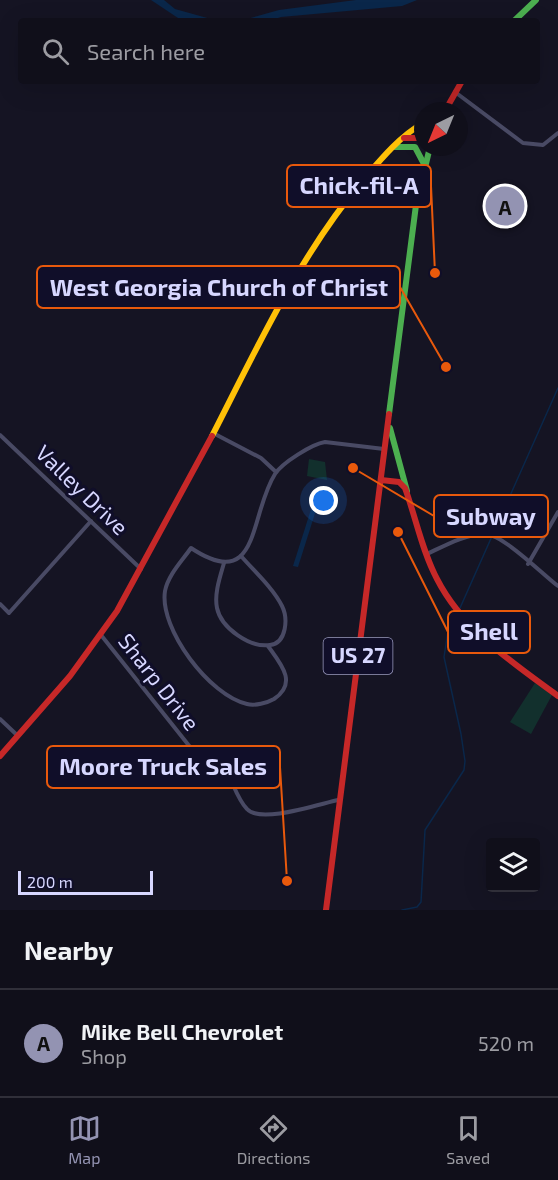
<!DOCTYPE html>
<style>
body{margin:0;font-family:"Exo 2",sans-serif;background:#1e1d27;color:#f1f3f6}
.controls{position:absolute;right:18px;bottom:18px;display:grid;overflow:hidden;border-radius:6px;box-shadow:0 6px 24px #0002}
.controls button{width:54px;height:54px;display:grid;place-items:center;padding:0;border:0;border-bottom:2px solid #302f39;background:#100f1a;color:#f1f3f6;font:30px sans-serif}
.compass{position:absolute;left:414px;top:102px;width:54px;height:54px;border-radius:50%;background:#100f1a;box-shadow:0 6px 24px #0002;rotate:223deg}
.scale{position:absolute;left:18px;bottom:15px;width:135px;box-sizing:border-box;padding-left:6px;border:3px solid #d7d7ff;border-top:0;font-size:16px;line-height:21px;white-space:nowrap;color:#d7d7ff;-webkit-text-stroke:4px #100e29;paint-order:stroke}
.you{position:absolute;left:324px;top:501px;width:21px;height:21px;margin:-15px;border:4px solid #fff;border-radius:50%;background:#1a73e8;box-shadow:0 0 0 9px #1a73e833}
.badge{display:grid;place-items:center;width:39px;height:39px;border-radius:50%;background:#9393b2;color:#111;font-size:20px;font-weight:700}
.pin{position:absolute;translate:-50% -50%;border:3px solid #fff;box-shadow:0 2px 6px #0006}
.list{margin:0;padding:0;list-style:none}
h2{display:flex;justify-content:space-between;align-items:center;height:78px;margin:0;padding:0 24px;font-size:26px}
h2 small{font-size:20px;font-weight:400;color:#9c9ca2}
.list li{display:grid;grid-template-columns:39px 1fr auto;gap:18px;align-items:center;box-sizing:border-box;height:108px;padding:0 24px;border-top:2px solid #302f39}
.list b{display:block;font-size:22px;white-space:nowrap}
.list p{margin:0;font-size:20px;white-space:nowrap;color:#9c9ca2}
.list em{font-size:20px;font-style:normal;color:#9c9ca2}
.icon{flex:none;width:33px;height:33px;fill:none;stroke:currentColor;stroke-width:2;stroke-linecap:round;stroke-linejoin:round}
.map{position:relative;flex:none;width:558px;height:910px;overflow:hidden}
.search{position:absolute;background:#100f1a;box-shadow:0 6px 24px #0002;left:18px;right:18px;top:18px;height:66px;display:flex;align-items:center;gap:15px;box-sizing:border-box;padding:0 21px;border-radius:6px;color:#9c9ca2;font-size:22px}
.sheet{height:186px;background:#100f1a}
nav{display:flex;justify-content:space-around;align-items:center;box-sizing:border-box;height:84px;border-top:2px solid #302f39;background:#100f1a;font-size:16px;color:#9c9ca2}
nav a{display:grid;justify-items:center;gap:3px}
nav .on{color:#9393b2}
.map>svg:first-child{display:block}
</style>
<div class="map">
<svg width="558" height="910" viewBox="0 0 558 910">
<rect width="100%" height="100%" fill="#151423"/>
<!-- green -->
<g fill="#12302d">
<path d="M309,459l16,3 2,18 -20,-4z"/>
<path d="M535,683l17,12 -21,39 -21,-12z"/>
</g>
<!-- water -->
<g fill="#0a274a">
<path d="M151,0h13l11,9 43,12 29,-2 32,-9 77,-10h61l-15,6 -121,11 -12,4h-81l-10,-3z"/>
<path d="M313,503l5,1 -20,63 -5,-1z"/>
</g>
<g fill="none" stroke-linecap="round" stroke-linejoin="round">
<!-- stream -->
<g stroke="#0a274a" stroke-width="1.5">
<path d="M460,608l98,-220"/>
<path d="M402,910l15,-3 4,-5 4,-72 39,-60 1,-9 -4,-27 -17,-77 6,-39 6,-5"/>
</g>
<!-- street -->
<g stroke="#494a64" stroke-width="4">
<path d="M455,92l68,51 20,2 15,-12"/>
<path d="M213,433l48,25 15,14"/>
<path d="M0,435l141,134"/>
<path d="M427,554c17,-8 38,-20 58,-20 19,1 57,40 73,52"/>
<path d="M224,563c-4,14 -10,31 -7,45 4,20 33,40 53,37 17,-2 18,-27 12,-39 -9,-18 -27,-34 -41,-50"/>
<path d="M528,564l30,-52"/>
<path d="M0,604l9,9 82,-92"/>
<path d="M101,635l101,127 25,10c6,11 11,28 20,37 13,15 72,-5 91,-9"/>
<path d="M268,646c13,18 30,37 6,53 -7,4 -19,7 -27,5 -37,-8 -88,-75 -82,-113 3,-16 17,-30 26,-43 69,46 58,-33 84,-74 7,-11 37,-30 50,-32l59,7"/>
<path d="M0,719l18,17"/>
</g>
<!-- fast -->
<g stroke="#4caf50" stroke-width="6">
<path d="M514,21l22,-21"/>
<path d="M395,147h20l9,17"/>
<path d="M389,414l27,-209 14,-58"/>
<path d="M390,428l17,63"/>
</g>
<!-- slow -->
<path stroke="#ffc107" stroke-width="6" d="M212,436c45,-88 87,-180 151,-256 18,-21 36,-43 60,-57"/>
<!-- jam -->
<g stroke="#c62828" stroke-width="6">
<path d="M445,111l17,-30"/>
<path d="M404,138h19"/>
<path d="M381,480l18,2 6,6c11,30 17,63 32,91 26,51 76,84 121,117"/>
<path d="M0,756l70,-80 47,-65 95,-175"/>
<path d="M326,910l63,-496"/>
</g>
</g>
<g text-anchor="middle" stroke-width="6" stroke-linejoin="round" paint-order="stroke">
<!-- shield labels -->
<rect fill="#100e29" stroke="#9b9bbf" stroke-width="1.5" x="323.5" y="638" width="69" height="36" rx="4.5"/>
<g font-size="21" font-weight="bold" fill="#d7d7ff">
<text x="358" y="663">US 27</text>
</g>
<!-- street labels -->
<g font-size="22" fill="#d7d7ff" stroke="#100e29">
<text transform="translate(82 490) rotate(44)" y="8">Valley Drive</text>
<text transform="translate(159 682) rotate(52)" y="8">Sharp Drive</text>
</g>
</g>
<!-- callouts -->
<path fill="none" stroke="#e8590c" stroke-width="2" d="M435 273L431 186M446 367L400 287M353 468L434 516M398 532L448 632M287 881L280 767"/>
<g fill="#e8590c" stroke="#100e29" stroke-width="2">
<circle cx="435" cy="273" r="6"/>
<circle cx="446" cy="367" r="6"/>
<circle cx="353" cy="468" r="6"/>
<circle cx="398" cy="532" r="6"/>
<circle cx="287" cy="881" r="6"/>
</g>
<g fill="#100e29" stroke="#e8590c" stroke-width="2">
<rect x="287" y="165" width="144" height="42" rx="6"/>
<rect x="37" y="266" width="363" height="42" rx="6"/>
<rect x="434" y="495" width="114" height="42" rx="6"/>
<rect x="448" y="611" width="82" height="42" rx="6"/>
<rect x="47" y="746" width="233" height="42" rx="6"/>
</g>
<g font-size="24" text-anchor="middle" font-weight="bold" fill="#d7d7ff">
<text x="359" y="194">Chick-fil-A</text>
<text x="219" y="296">West Georgia Church of Christ</text>
<text x="491" y="525">Subway</text>
<text x="489" y="640">Shell</text>
<text x="163" y="775">Moore Truck Sales</text>
</g>
</svg>
<div class="controls">
<button><svg class="icon" aria-label="layers" viewBox="0 0 24 24"><path d="M12 4l9 5-9 5-9-5zM3 14l9 5 9-5"/></svg></button>
</div>
<svg class="compass" viewBox="-18 -18 36 36"><path d="M0-13l5 13h-10z" fill="#e53935"/><path d="M0 13l5-13h-10z" fill="#9c9ca2"/></svg>
<div class="scale">200 m</div>
<div class="you"></div>
<div class="pin badge" style="left:505px;top:206px">A</div>
<div class="search"><svg class="icon" aria-label="search" viewBox="0 0 24 24"><circle cx="10" cy="10" r="6"/><path d="M15 15l6 6"/></svg>Search here</div>
</div>
<section class="sheet">
<h2>Nearby<small></small></h2>
<ul class="list">
<li><span class="badge">A</span><div><b>Mike Bell Chevrolet</b><p>Shop</p></div><em>520 m</em></li>
</ul>
</section>
<nav>
<a class="on"><svg class="icon" aria-label="map" viewBox="0 0 24 24"><path d="M3 6l6-2 6 2 6-2v14l-6 2-6-2-6 2zM9 4v14M15 6v14"/></svg>Map</a>
<a><svg class="icon" aria-label="directions" viewBox="0 0 24 24"><path d="M12 3l9 9-9 9-9-9zM9 14v-3h6M13 9l2 2-2 2"/></svg>Directions</a>
<a><svg class="icon" aria-label="saved" viewBox="0 0 24 24"><path d="M7 4h10v16l-5-4-5 4z"/></svg>Saved</a>
</nav>
